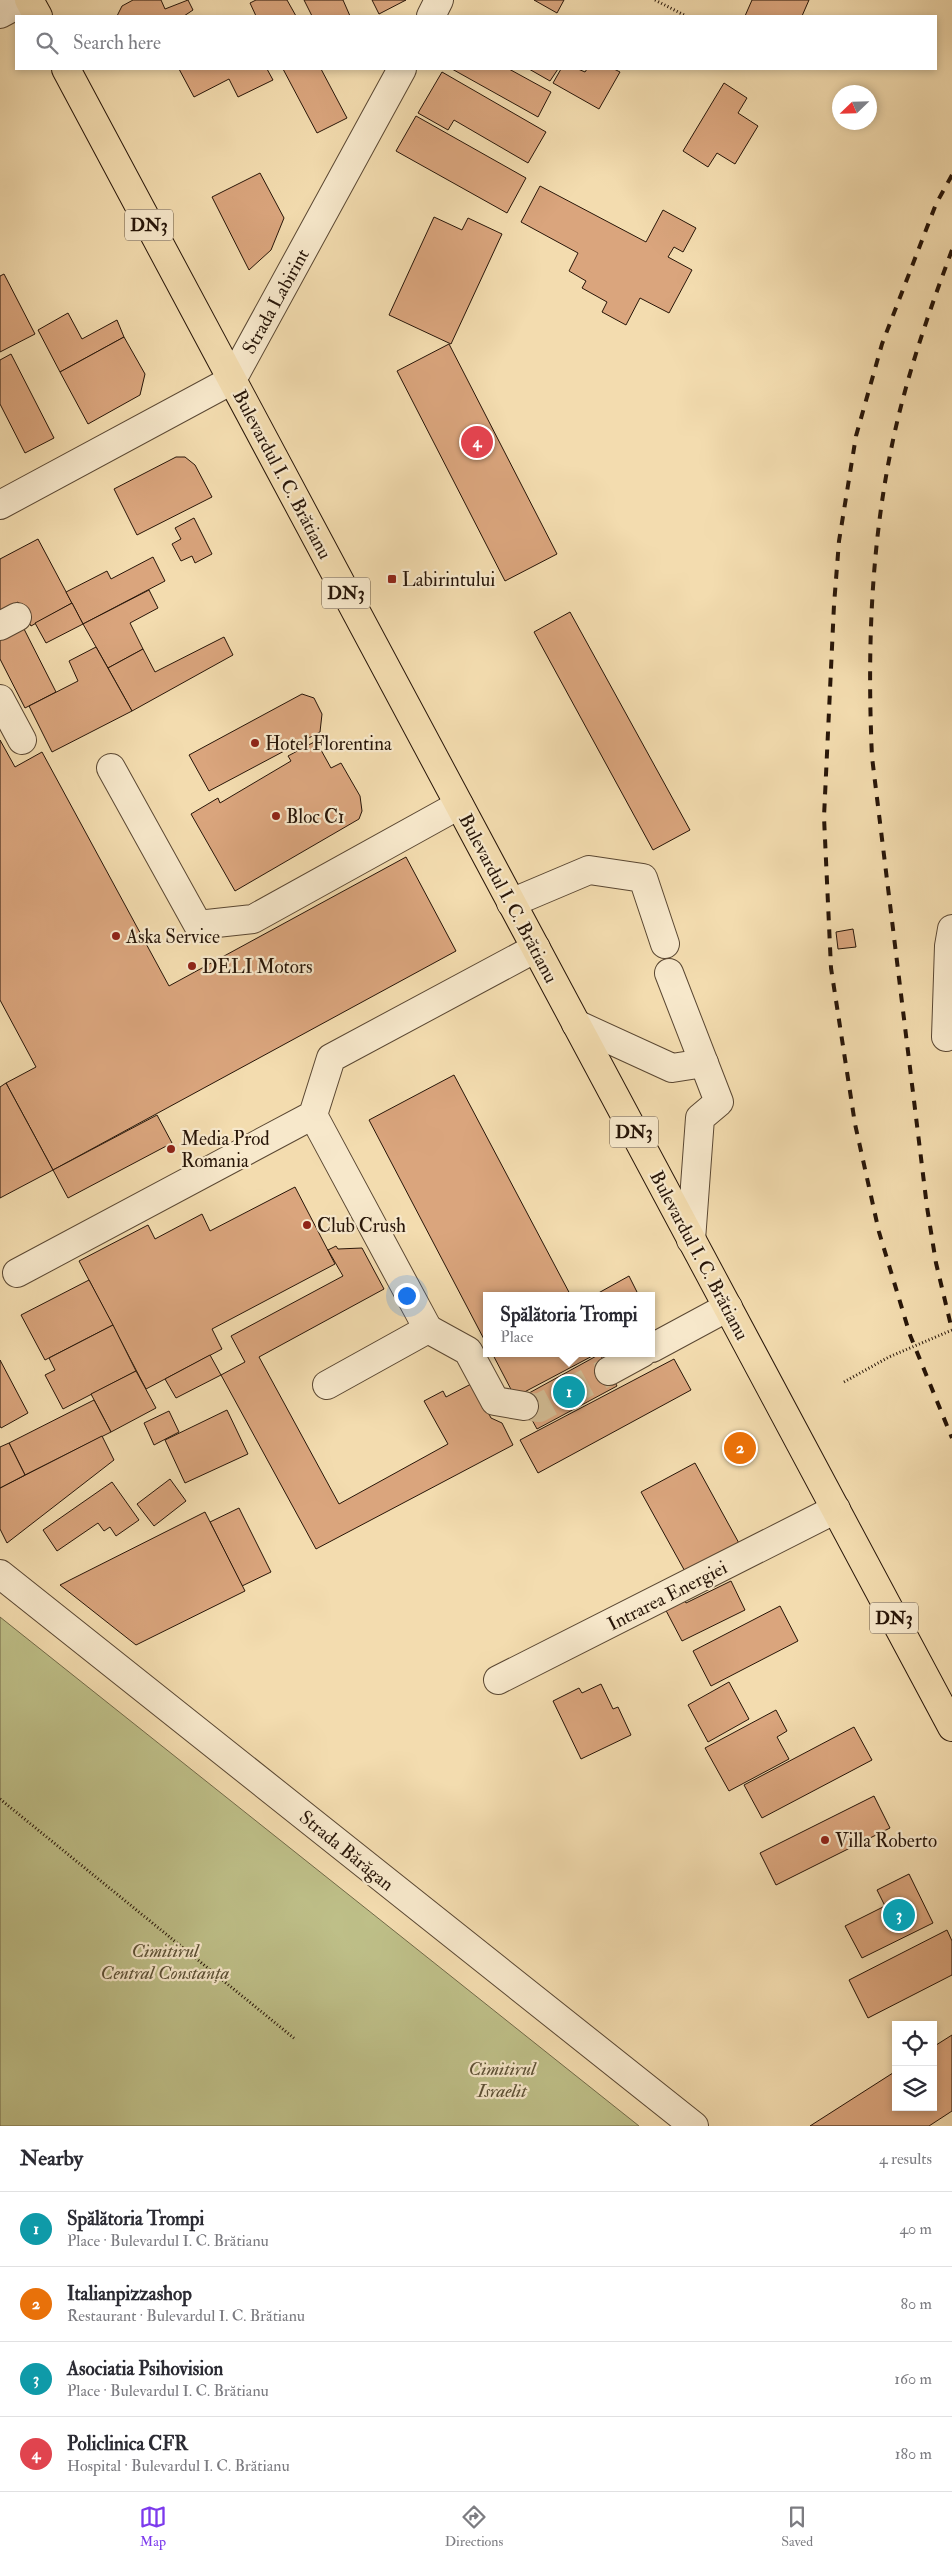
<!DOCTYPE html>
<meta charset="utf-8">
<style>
body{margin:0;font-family:"IM FELL Double Pica",serif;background:#f7f7f7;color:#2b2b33}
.controls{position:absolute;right:15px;bottom:15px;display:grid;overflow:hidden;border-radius:0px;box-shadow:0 2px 8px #0003}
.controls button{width:45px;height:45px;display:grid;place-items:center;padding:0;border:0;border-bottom:1px solid #e1e1e2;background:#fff;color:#2b2b33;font:25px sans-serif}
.compass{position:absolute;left:832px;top:85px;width:45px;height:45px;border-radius:50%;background:#fff;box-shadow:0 2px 8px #0003;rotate:247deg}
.you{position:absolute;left:406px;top:1295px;width:18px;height:18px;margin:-12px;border:4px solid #fff;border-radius:50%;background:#1a73e8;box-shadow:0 0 0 8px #1a73e833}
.badge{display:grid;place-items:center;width:32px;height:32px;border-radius:50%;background:#7c3aed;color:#fff;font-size:16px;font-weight:700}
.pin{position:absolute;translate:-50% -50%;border:2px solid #fff;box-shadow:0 1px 5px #0006}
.popup{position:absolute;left:483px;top:1292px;width:172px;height:65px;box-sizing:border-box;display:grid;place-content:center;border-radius:0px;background:#fff;filter:drop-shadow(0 1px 4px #0005);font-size:16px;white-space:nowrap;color:#7c7c81}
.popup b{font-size:19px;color:#2b2b33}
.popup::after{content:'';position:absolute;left:50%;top:100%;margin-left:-10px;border:10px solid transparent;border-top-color:#fff}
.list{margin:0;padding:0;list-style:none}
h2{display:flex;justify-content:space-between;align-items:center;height:65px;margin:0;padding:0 20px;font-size:21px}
h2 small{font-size:16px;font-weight:400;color:#7c7c81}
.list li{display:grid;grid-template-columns:32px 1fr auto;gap:15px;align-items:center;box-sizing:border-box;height:75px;padding:0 20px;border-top:1px solid #e1e1e2}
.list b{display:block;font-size:19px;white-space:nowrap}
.list p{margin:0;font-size:16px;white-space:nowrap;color:#7c7c81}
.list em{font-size:16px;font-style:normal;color:#7c7c81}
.icon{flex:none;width:28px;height:28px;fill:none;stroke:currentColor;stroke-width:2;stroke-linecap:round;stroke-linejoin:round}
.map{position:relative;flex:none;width:952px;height:2126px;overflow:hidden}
.search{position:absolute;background:#fff;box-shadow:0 2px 8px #0003;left:15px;right:15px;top:15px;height:55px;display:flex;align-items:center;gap:12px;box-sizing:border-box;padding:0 18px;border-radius:0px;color:#7c7c81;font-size:19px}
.sheet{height:365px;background:#fff}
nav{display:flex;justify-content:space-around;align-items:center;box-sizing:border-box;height:70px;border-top:1px solid #e1e1e2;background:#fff;font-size:14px;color:#7c7c81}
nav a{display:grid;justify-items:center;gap:2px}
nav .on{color:#7c3aed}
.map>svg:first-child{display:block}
</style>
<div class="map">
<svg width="952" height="2126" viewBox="0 0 952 2126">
<rect width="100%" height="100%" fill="#f3dcaf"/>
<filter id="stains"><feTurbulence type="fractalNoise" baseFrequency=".004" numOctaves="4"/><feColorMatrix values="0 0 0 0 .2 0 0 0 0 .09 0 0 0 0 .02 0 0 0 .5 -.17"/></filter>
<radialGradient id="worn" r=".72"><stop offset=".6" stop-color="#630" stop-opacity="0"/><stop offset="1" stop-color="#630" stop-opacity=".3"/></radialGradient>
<!-- green -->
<path fill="#bebf88" stroke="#726a48" d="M0,1617l639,509h-639z"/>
<!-- building -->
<g fill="#daa57d" stroke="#271508">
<path d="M133,0h28l4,9 23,-9 5,10 -9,6h-67l5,-10z"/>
<path d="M256,0h31l9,16h-40l-6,-13z"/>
<path d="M304,0h39l7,16h-38z"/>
<path d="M372,0h34l-27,14z"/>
<path d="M534,0h30l-7,13z"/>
<path d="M752,0h57l-7,16h-57z"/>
<path d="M179,69h88l6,11 -35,17 -9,-18 -35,18z"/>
<path d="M283,69h38l26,49 -30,15z"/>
<path d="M452,69h57l42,23 -13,25z"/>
<path d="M529,69h29l-8,12z"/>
<path d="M561,69h17l7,3 2,-3h27l6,3 -21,37 -46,-26z"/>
<path d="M442,72l104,60 -18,31 -74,-43 -6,10 -30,-17z"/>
<path d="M724,83l23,15 -9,15 20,13 -23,38 -18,-11 -9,14 -25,-16z"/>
<path d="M416,116l110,62 -19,35 -111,-62z"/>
<path d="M260,173l24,45 -13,32 -22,20 -37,-73z"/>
<path d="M540,186l106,56 17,-32 33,18 -13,24 -9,-5 -6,10 24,13 -23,43 -29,-15 -14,27 -24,-13 5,-10 -25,-14 4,-7 -17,-10 9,-18 -57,-31z"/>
<path d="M434,217l28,13 6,-12 34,16 -51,110 -62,-29z"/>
<path d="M4,274l31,60 -35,18v-76z"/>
<path d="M68,313l14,26 35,-19 7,17 -64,35 -22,-42z"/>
<path d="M124,337l21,37 -5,21 -52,29 -28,-52z"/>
<path d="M449,344l108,210 -52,27 -108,-210z"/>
<path d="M11,354l43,84 -29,15 -25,-49v-44z"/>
<path d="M176,457h9l10,8 17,32 -75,38 -23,-46z"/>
<path d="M194,518l18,36 -17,9 -3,-7 -11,5 -9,-17 9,-5 -6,-11z"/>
<path d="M38,539l34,64 -41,23 -13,-24 -18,10v-53z"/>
<path d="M153,557l12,24 -82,43 -17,-32 41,-21 4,8z"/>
<path d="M149,590l9,18 -28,15 13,26 -35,19 -25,-44z"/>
<path d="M72,603l11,21 -37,19 -11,-20z"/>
<path d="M570,612l120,218 -37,20 -119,-218z"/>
<path d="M23,627l33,65 -31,16 -25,-49v-21z"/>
<path d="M224,637l9,18 -101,56 -24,-43 35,-19 12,23z"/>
<path d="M96,647l36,64 -80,41 -23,-46 49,-25 -9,-20z"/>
<path d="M302,694l12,4 8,16 -2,18 -111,59 -20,-36z"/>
<path d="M0,740l15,27 27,-15 127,234 237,-129 50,94 -403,219 -47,-87 30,-16 -36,-67z"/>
<path d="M316,741l15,27 10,-5 19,33 2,15 -3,8 -124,72 -44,-77 27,-16 2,5 71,-42 -3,-5z"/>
<path d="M853,929l3,18 -18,2 -2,-17z"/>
<path d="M454,1075l117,221h-85v47l-117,-223z"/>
<path d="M6,1083l47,87 -53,28v-111z"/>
<path d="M157,1115l15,28 -104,55 -15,-28z"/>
<path d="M295,1187l40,77 -123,65 10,20 -76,40 -67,-128 69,-36 7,14 47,-25 8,17z"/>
<path d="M336,1246l2,3 24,-1 22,41 -125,68 80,147 109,-60 -24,-43 19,-10 3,6 27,-14 18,35 11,5 11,22 -197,104 -95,-174 24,-13 -14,-26 112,-60 -15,-26z"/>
<path d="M629,1276l10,20h-46z"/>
<path d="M89,1280l24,45 -68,35 -24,-45z"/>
<path d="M113,1325l23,46 -73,38 -18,-34 10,-5 -6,-12z"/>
<path d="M492,1353h106l-83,44z"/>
<path d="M600,1354l17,32 -80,43 -17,-31z"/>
<path d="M210,1355l11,20 -45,23 -11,-19z"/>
<path d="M674,1359l17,31 -153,83 -18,-33z"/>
<path d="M0,1360l28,53 -27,15 -1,-2z"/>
<path d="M136,1371l20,37 -45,24 -20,-38z"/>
<path d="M94,1400l17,32 -86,43 -16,-32z"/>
<path d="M227,1410l21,44 -63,29 -20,-43z"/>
<path d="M169,1411l10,21 -25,13 -10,-22z"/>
<path d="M102,1436l12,24 -107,83 -7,-14v-41z"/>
<path d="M9,1443l16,32 -25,13v-41z"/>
<path d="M695,1463l45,82 -53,30 -46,-83z"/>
<path d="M170,1479l16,22 -32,25 -17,-22z"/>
<path d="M112,1482l27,38 -23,16 -6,-9 -6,4 -6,-8 -41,28 -14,-21z"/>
<path d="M239,1508l32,64 -29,14 -32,-64z"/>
<path d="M205,1512l40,79 -109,54 -76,-60z"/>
<path d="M731,1581l14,29 -63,31 -21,-40 19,-10 6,12z"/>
<path d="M780,1606l18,35 -87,45 -18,-35z"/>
<path d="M729,1682l20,37 -41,23 -20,-37z"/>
<path d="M601,1684l12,25 5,-2 13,28 -50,24 -28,-58 26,-13 3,5z"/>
<path d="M776,1710l11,21 -10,6 12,22 -60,32 -24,-43z"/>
<path d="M854,1727l18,33 -110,58 -18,-33z"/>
<path d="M874,1796l16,32 -114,57 -16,-32z"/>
<path d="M909,1874l24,49 -71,35 -17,-32 40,-20 -8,-16z"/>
<path d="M947,1930l5,11v34l-84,43 -19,-38z"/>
<path d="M952,2035v76l-23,15h-119l86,-55v36h37v-60z"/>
</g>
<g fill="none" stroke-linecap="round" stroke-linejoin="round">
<!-- minor-tunnel -->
<path stroke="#d4be96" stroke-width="28" stroke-dasharray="28 14" stroke-linecap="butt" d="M524,1406l15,2 70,-37"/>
<!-- minor casing -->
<g stroke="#5a4732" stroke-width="30">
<g id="minor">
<path d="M0,14l26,-14"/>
<path d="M431,16l8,-16"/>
<path d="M0,505l232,-125 170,-311"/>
<path d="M0,626l17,-9"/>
<path d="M0,699l22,41"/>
<path d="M111,768l87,157 55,-6 206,-114"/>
<path d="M511,903l78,-33 54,8 22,66"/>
<path d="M669,973l50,129 -19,16 -9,122"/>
<path d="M576,1024l96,44 32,-5"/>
<path d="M946,1037l3,-91 3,-17"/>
<path d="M313,1115l115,214 -101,56"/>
<path d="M17,1273l296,-158 18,-57 205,-110"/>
<path d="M428,1329l40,22 27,50 29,5"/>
<path d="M652,1348l76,-41"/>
<path d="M609,1371l33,-18"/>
<path d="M0,1574l694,552"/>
<path d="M498,1680l338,-171"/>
</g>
</g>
<!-- major casing -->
<g stroke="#271508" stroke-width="30">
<g id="major">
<path d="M29,0l9,16"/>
<path d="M66,69l886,1658"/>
</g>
</g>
<!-- path -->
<g stroke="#271508" stroke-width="3" stroke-dasharray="1 2.5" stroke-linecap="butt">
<path d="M655,0l31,16"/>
<path d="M844,1382l45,-25 63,-27"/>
<path d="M0,1799l295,240"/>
</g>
<!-- minor -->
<use href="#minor" stroke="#f7e8cb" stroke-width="28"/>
<!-- major -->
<use href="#major" stroke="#f3dcaf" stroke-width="28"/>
<!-- rail -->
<g stroke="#271508" stroke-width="4" stroke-dasharray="9 9" stroke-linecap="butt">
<path d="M952,175l-16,29 -54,140 -26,92 -17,105 -5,64 -10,212 7,151 24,156 24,108 31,103 42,103"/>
<path d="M952,250c-22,59 -43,119 -57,181 -24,107 -28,217 -23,326l55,450 9,56 16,67"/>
</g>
</g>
<!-- markers -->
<g fill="#8f2418" stroke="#f7e8cb" stroke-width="2">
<rect x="387" y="574" width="10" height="10" rx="2.5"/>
<circle cx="255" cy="743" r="5"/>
<circle cx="276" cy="816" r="5"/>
<circle cx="116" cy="936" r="5"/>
<circle cx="192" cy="966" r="5"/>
<circle cx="171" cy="1149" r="5"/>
<circle cx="307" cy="1225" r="5"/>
<circle cx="825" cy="1840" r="5"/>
</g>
<g text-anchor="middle" stroke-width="4.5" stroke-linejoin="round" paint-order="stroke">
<!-- shield labels -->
<g fill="#f7e8cb" stroke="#655442" stroke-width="1">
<rect x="125" y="209.5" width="48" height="31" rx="4"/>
<rect x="322" y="577.5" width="48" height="31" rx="4"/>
<rect x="610" y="1116.5" width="48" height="31" rx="4"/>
<rect x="870" y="1602.5" width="48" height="31" rx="4"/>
</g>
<g font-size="18" font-weight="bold" fill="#271508">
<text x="149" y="231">DN3</text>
<text x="346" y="599">DN3</text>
<text x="634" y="1138">DN3</text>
<text x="894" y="1624">DN3</text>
</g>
<!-- street labels -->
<g font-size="19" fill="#271508" stroke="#f7e8cb">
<text transform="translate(275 301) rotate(-61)" y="7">Strada Labirint</text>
<text transform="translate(283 474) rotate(62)" y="7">Bulevardul I. C. Brătianu</text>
<text transform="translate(509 898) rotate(62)" y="7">Bulevardul I. C. Brătianu</text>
<text transform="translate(700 1255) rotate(62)" y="7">Bulevardul I. C. Brătianu</text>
<text transform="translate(667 1595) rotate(-27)" y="7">Intrarea Energiei</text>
<text transform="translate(347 1850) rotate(39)" y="7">Strada Bărăgan</text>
</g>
<!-- poi labels -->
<g font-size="19" fill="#271508" stroke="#f7e8cb" text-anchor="start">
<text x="402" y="586">Labirintului</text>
<text x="265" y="750">Hotel Florentina</text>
<text x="286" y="823">Bloc C1</text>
<text x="126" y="943">Aska Service</text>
<text x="202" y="973">DELI Motors</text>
<text x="181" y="1145">Media Prod<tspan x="181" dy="22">Romania</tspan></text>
<text x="317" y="1232">Club Crush</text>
<text x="835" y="1847">Villa Roberto</text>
</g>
<!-- park labels -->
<g font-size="19" font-style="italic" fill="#5c5035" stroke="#f7e8cb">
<text x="165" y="1957">Cimitirul<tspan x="165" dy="22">Central Constanța</tspan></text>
<text x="502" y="2075">Cimitirul<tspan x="502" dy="22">Israelit</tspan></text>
</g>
</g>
<rect width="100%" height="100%" filter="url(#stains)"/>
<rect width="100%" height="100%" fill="url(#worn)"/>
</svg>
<div class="controls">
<button><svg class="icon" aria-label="locate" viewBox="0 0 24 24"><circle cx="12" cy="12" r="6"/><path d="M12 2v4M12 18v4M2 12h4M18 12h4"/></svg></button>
<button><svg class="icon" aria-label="layers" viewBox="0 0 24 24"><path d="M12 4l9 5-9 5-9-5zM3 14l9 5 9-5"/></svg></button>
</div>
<svg class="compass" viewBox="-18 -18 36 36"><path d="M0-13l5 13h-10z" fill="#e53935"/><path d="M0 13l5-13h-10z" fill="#7c7c81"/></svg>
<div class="you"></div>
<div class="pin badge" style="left:569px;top:1392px;background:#0f9aa8">1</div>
<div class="popup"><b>Spălătoria Trompi</b>Place</div>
<div class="pin badge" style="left:740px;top:1448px;background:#e8710a">2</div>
<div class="pin badge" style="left:899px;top:1915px;background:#0f9aa8">3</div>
<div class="pin badge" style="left:477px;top:442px;background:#e0444e">4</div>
<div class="search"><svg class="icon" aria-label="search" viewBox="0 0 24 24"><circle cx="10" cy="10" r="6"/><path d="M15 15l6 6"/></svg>Search here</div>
</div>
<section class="sheet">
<h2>Nearby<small>4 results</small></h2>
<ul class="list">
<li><span class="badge" style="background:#0f9aa8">1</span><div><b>Spălătoria Trompi</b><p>Place · Bulevardul I. C. Brătianu</p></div><em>40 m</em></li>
<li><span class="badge" style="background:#e8710a">2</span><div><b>Italianpizzashop</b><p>Restaurant · Bulevardul I. C. Brătianu</p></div><em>80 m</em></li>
<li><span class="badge" style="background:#0f9aa8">3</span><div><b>Asociatia Psihovision</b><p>Place · Bulevardul I. C. Brătianu</p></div><em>160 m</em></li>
<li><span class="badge" style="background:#e0444e">4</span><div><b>Policlinica CFR</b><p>Hospital · Bulevardul I. C. Brătianu</p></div><em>180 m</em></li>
</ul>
</section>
<nav>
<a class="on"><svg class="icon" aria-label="map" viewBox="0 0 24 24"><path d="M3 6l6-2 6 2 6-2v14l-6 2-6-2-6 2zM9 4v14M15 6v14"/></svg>Map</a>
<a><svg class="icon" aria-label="directions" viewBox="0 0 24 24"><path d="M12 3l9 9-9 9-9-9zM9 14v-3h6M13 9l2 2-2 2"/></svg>Directions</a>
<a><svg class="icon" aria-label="saved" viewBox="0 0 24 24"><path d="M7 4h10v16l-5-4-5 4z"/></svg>Saved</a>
</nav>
